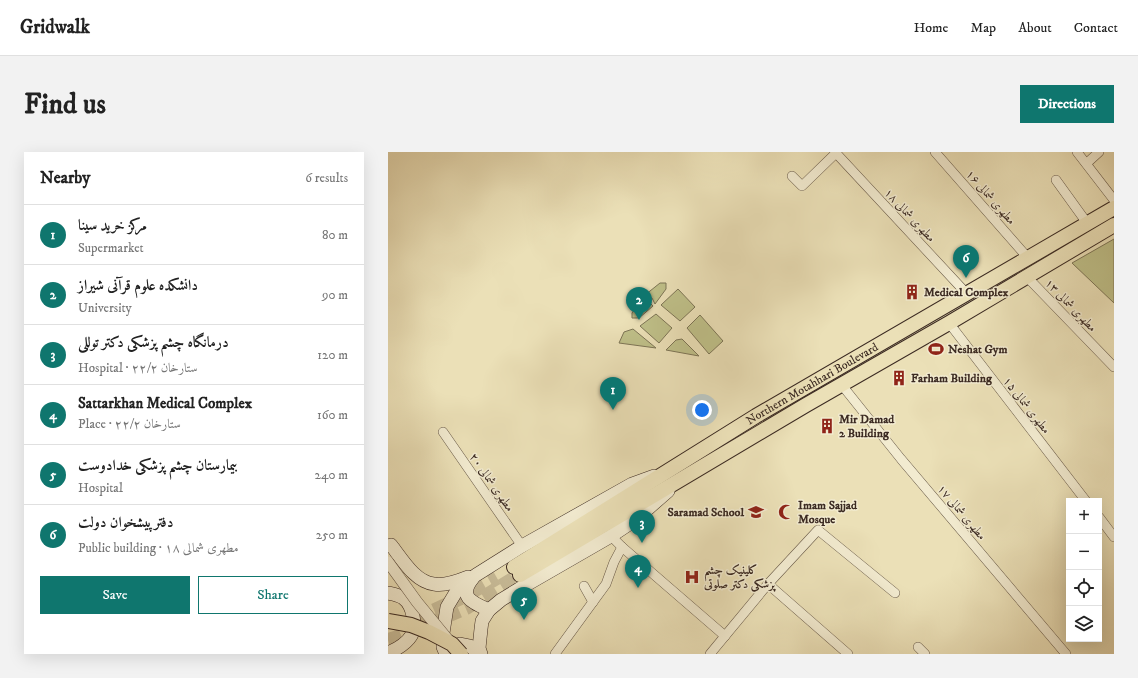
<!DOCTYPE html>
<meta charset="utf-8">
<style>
body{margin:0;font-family:"IM FELL DW Pica",Amiri,serif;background:#f2f2f2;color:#222}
.controls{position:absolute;right:12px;bottom:12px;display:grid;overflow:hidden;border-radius:0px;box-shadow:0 4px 16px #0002}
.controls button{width:36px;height:36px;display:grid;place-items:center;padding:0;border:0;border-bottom:1px solid #e0e0e0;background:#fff;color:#222;font:20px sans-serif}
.you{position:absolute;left:314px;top:258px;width:14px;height:14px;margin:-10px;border:3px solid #fff;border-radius:50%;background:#1a73e8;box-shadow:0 0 0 6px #1a73e833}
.badge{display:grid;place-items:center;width:26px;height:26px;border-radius:50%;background:#0f766e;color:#fff;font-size:13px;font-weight:700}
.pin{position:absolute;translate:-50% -33px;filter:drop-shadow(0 1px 2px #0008)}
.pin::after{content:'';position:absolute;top:21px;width:14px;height:12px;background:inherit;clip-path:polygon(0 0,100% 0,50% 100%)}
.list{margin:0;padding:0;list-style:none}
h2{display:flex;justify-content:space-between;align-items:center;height:52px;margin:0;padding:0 16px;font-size:17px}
h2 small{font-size:13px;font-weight:400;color:#767676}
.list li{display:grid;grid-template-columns:26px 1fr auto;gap:12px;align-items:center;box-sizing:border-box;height:60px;padding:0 16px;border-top:1px solid #e0e0e0}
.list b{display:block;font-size:15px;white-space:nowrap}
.list p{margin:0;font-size:13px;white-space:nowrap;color:#767676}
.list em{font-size:13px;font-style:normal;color:#767676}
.actions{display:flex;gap:8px;padding:12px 16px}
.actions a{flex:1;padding:9px 0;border:1px solid #0f766e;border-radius:0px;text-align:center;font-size:14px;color:#0f766e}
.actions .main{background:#0f766e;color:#fff}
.icon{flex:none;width:22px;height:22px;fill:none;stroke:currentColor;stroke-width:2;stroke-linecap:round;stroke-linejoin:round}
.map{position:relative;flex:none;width:726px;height:502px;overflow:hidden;border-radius:0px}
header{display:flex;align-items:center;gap:24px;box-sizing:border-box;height:56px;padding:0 20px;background:#fff;border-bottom:1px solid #e0e0e0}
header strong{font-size:19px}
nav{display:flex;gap:22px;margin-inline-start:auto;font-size:14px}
.intro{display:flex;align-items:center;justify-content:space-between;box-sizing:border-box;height:96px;padding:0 24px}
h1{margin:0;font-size:28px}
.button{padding:10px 18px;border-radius:0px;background:#0f766e;color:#fff;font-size:14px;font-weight:700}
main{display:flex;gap:24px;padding:0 24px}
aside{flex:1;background:#fff;border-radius:0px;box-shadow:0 4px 16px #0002}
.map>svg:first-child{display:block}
</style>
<header>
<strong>Gridwalk</strong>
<nav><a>Home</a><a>Map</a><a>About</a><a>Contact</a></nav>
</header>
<div class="intro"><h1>Find us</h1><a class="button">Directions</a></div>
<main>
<aside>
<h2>Nearby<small>6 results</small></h2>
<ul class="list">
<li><span class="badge">1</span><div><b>مرکز خرید سینا</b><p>Supermarket</p></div><em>80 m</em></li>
<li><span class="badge">2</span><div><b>دانشکده علوم قرآنی شیراز</b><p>University</p></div><em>90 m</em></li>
<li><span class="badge">3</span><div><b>درمانگاه چشم پزشكی دكتر توللی</b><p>Hospital · ۲۲/۲ ستارخان</p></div><em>120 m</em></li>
<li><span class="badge">4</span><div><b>Sattarkhan Medical Complex</b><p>Place · ۲۲/۲ ستارخان</p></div><em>160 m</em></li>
<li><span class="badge">5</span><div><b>بیمارستان چشم پزشکی خدادوست</b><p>Hospital</p></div><em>240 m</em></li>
<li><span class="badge">6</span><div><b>دفترپیشخوان دولت</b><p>Public building · ۱۸ مطهری شمالی</p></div><em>250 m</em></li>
</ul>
<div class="actions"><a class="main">Save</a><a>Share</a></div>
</aside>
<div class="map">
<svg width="726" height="502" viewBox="0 0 726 502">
<rect width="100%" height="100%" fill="#ebe0b7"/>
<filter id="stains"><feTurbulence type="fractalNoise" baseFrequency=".005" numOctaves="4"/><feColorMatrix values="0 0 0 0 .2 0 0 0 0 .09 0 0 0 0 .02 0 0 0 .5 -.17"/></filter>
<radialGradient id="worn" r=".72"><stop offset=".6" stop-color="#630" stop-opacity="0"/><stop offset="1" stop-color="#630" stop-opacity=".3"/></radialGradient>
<!-- green -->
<g fill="#bfc089" stroke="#7d7556">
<path d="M726,87v64l-42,-40z"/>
<path d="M272,131h6v6l-11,15 -3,-6h-4l-3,-3z"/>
<path d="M290,137l17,18 -15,14 -19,-16z"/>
<path d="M255,145l3,2v4h4l3,3 -14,12h-7v-5z"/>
<path d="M268,162l16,14 -13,15 -19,-17z"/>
<path d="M312,163l23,26 -14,13 -22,-26z"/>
<path d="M245,177l23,19 -37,-5 5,-11z"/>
<path d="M294,187l17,17 -33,-6 10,-10z"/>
</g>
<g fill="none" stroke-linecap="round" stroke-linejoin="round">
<!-- primary-tunnel -->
<g stroke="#c8bc99" stroke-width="14" stroke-dasharray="14 7" stroke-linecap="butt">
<path d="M27,467l46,-21 36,-20"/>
<path d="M0,488l10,-3 68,-29 53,-33"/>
</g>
<!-- minor casing -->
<g stroke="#675847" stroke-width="10">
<g id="minor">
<path d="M447,0l132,142"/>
<path d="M547,0l93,106"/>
<path d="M689,0l37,48"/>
<path d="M699,11l12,-11"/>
<path d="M404,24l10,10 34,-33"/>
<path d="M668,28l31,43"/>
<path d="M639,125l87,90"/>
<path d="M561,171l137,178"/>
<path d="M453,232l60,75 165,195"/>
<path d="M55,280l79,114"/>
<path d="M711,365l15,20"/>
<path d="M223,384l11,11 103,89"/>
<path d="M380,432l80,70"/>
<path d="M196,434l9,16"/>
<path d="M530,495l7,7"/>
<path d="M167,502l51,-70 8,-22 8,-15"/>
<path d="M322,502l58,-70 50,-54 77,63"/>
</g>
</g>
<!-- secondary casing -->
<g stroke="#3b2a22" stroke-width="14">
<g id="secondary">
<path d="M3,393c11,14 24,37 43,39 11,2 24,-3 34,-7"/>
<path d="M85,426c-16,19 0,25 16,32"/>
<path d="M0,441c5,1 11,2 15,5 10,7 14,28 8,38 -5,8 -14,13 -23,17"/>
<path d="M58,502l-3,-7v-14l4,-26 12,-20 17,-12 46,-29 110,-62 22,-8"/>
<path d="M62,502l3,-6 7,-4 10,2 9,8"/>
<path d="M93,502l-2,-6 2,-19 1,-8 7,-11 12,-10 18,-11 92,-53 24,-16 33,-29"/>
</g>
</g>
<!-- primary casing -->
<g stroke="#3b2a22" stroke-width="16">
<g id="primary">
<path id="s1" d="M126,415l242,-151 358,-208"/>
<path d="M132,423l286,-170 143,-82 165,-98"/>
</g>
</g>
<!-- minor -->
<use href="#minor" stroke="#f2ebd0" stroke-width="9"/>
<!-- secondary -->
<use href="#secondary" stroke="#f2ebd0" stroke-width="13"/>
<!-- primary -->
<use href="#primary" stroke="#ebe0b7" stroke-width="14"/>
<!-- tertiary-bridge casing -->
<g stroke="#675847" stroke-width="12" stroke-linecap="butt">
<path id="tertiary-bridge" d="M0,410l29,40 32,39"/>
</g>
<!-- primary-bridge casing -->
<g stroke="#3b2a22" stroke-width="16" stroke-linecap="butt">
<path id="primary-bridge" d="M0,469l23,4 18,7 23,12 9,10"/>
</g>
<!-- tertiary-bridge -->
<use href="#tertiary-bridge" stroke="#f2ebd0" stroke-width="11"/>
<!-- primary-bridge -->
<use href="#primary-bridge" stroke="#ebe0b7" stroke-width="14"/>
</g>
<!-- icons -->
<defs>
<g id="building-bare" transform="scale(1.2)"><path d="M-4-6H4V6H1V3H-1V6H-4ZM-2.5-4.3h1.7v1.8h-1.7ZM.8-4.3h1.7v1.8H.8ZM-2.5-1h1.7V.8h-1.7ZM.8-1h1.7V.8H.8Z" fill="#8f2418" stroke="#f2ebd0" stroke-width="2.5" paint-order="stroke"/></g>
<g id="stadium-bare" transform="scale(1.2)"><path d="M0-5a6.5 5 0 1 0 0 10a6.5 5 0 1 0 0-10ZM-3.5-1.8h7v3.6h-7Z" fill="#8f2418" stroke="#f2ebd0" stroke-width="2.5" paint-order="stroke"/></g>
<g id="school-bare" transform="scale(1.2)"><path d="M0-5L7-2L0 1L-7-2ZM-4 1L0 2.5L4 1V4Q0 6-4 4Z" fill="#8f2418" stroke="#f2ebd0" stroke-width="2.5" paint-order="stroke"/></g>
<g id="mosque-bare" transform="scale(1.2)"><path d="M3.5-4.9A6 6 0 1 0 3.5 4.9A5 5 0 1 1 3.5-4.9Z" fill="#8f2418" stroke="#f2ebd0" stroke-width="2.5" paint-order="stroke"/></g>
<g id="hospital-bare" transform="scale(1.2)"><path d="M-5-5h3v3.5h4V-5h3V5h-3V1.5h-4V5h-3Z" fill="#8f2418" stroke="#f2ebd0" stroke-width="2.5" paint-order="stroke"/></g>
</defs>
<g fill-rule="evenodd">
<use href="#building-bare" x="524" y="140"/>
<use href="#stadium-bare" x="548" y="197"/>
<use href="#building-bare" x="511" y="226"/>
<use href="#building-bare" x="439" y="274"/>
<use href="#school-bare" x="368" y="360"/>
<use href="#mosque-bare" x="398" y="360"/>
<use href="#hospital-bare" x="304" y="425"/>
</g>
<g text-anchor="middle" stroke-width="3" stroke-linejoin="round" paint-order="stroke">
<!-- street labels -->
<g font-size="12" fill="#3b2a22" stroke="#f2ebd0">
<text transform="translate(603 45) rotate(49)" y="4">۱۶ مطهری شمالی</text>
<text transform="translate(522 63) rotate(47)" y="4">۱۸ مطهری شمالی</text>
<text transform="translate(683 153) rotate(46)" y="4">۱۳ مطهری شمالی</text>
<text dy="4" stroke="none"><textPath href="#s1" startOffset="350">Northern Motahhari Boulevard</textPath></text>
<text transform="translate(639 253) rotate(52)" y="4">۱۵ مطهری شمالی</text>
<text transform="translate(104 330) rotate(55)" y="4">۲۰ مطهری شمالی</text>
<text transform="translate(574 360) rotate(50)" y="4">۱۷ مطهری شمالی</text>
</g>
<!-- poi labels -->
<g font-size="12" font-weight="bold" fill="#3b2a22" stroke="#f2ebd0" text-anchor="start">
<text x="536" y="144">Medical Complex</text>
<text x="560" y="201">Neshat Gym</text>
<text x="523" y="230">Farham Building</text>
<text x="451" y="271">Mir Damad<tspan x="451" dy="14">2 Building</tspan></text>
<text x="410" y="357">Imam Sajjad<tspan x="410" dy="14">Mosque</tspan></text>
<text x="356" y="364" text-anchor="end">Saramad School</text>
<text x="316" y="422">کلینیک چشم<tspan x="316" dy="14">پزشکی دکتر صلوتی</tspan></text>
</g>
</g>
<rect width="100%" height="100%" filter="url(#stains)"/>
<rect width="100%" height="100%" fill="url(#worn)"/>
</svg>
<div class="controls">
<button>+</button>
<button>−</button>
<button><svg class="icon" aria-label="locate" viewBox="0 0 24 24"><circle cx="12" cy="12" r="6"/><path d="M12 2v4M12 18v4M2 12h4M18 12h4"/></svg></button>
<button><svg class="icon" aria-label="layers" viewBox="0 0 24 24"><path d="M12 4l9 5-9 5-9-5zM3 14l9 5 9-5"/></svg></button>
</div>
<div class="you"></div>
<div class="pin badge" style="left:225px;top:258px">1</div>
<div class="pin badge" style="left:251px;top:168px">2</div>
<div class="pin badge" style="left:254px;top:391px">3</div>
<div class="pin badge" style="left:250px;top:436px">4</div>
<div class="pin badge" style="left:136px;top:468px">5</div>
<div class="pin badge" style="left:578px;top:126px">6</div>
</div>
</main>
